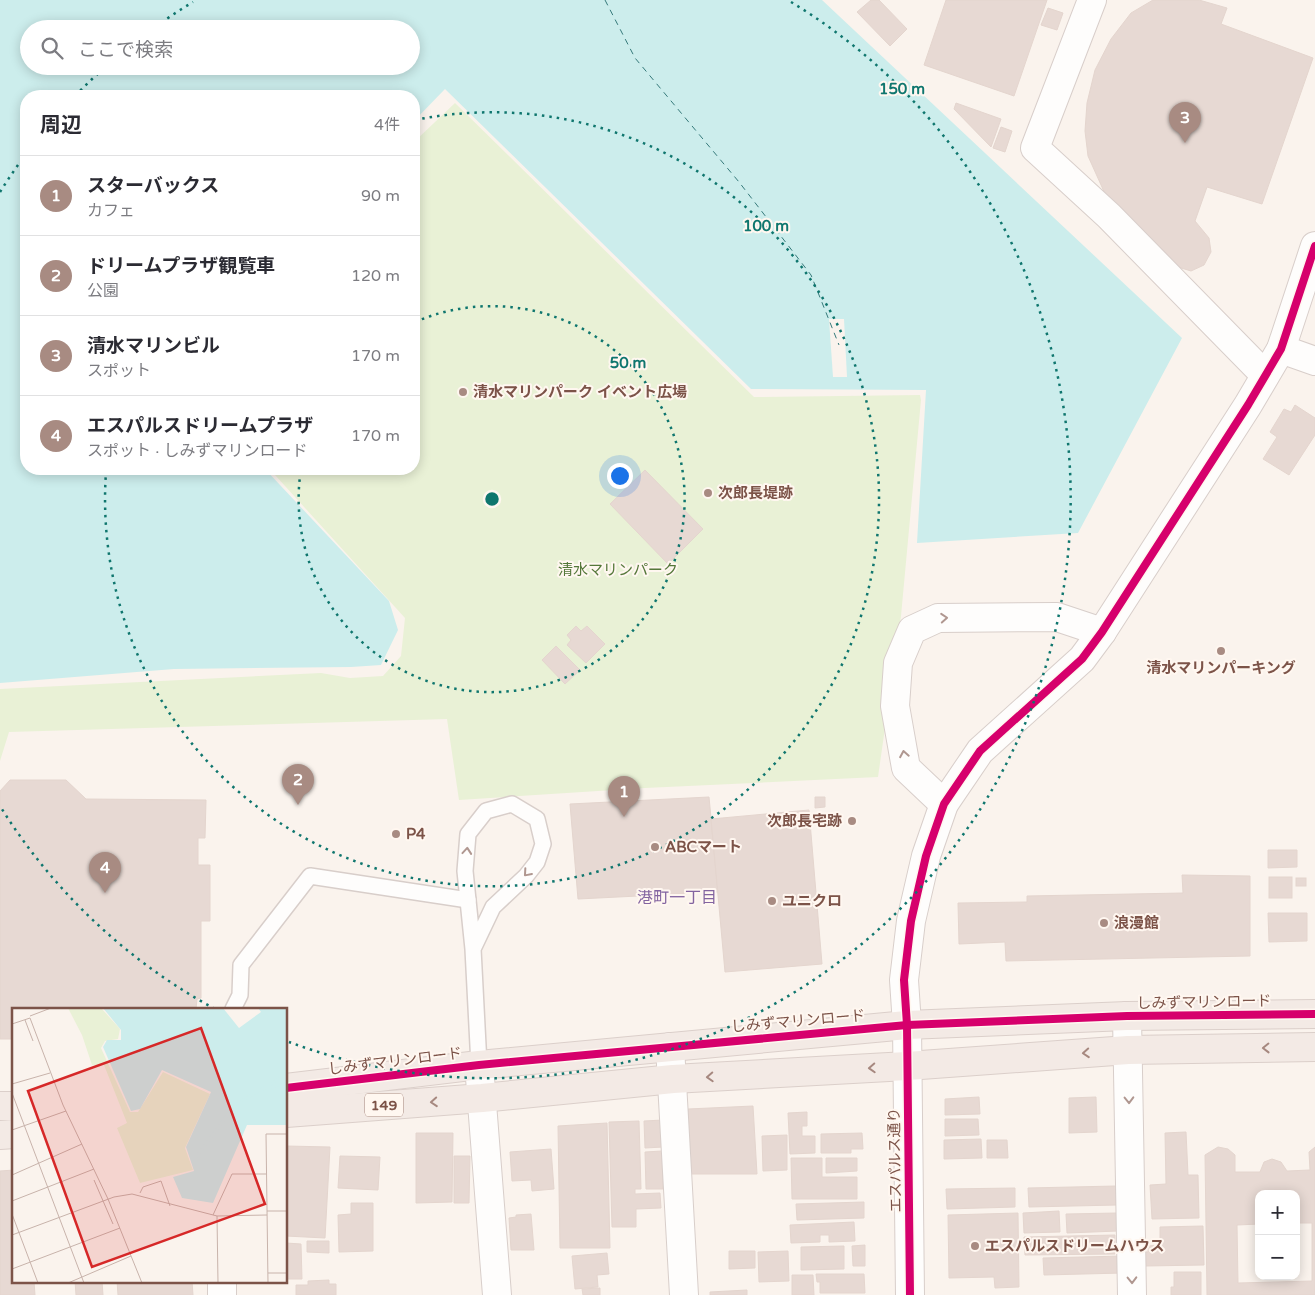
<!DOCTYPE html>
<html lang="ja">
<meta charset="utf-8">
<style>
body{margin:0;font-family:"Varela Round","Noto Sans JP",sans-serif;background:#f2f2f3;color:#2b2b33}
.controls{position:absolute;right:15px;bottom:15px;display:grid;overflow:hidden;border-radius:10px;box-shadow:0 2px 12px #0003}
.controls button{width:45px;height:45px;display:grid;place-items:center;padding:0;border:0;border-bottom:1px solid #e1e1e2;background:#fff;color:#2b2b33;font:25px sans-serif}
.you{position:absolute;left:619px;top:475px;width:18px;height:18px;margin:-12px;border:4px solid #fff;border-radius:50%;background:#1a73e8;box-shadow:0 0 0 8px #1a73e833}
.badge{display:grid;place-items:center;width:32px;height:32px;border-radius:50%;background:#a88b82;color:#fff;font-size:16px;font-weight:700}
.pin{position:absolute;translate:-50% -41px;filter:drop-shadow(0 1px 2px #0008)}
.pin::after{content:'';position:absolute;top:26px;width:18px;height:15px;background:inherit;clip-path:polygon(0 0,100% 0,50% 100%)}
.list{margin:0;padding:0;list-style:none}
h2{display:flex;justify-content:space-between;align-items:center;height:65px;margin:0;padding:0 20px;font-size:21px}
h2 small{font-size:16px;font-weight:400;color:#7c7c81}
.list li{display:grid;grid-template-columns:32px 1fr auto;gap:15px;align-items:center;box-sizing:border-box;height:80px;padding:0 20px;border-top:1px solid #e1e1e2}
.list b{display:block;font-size:19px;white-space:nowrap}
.list p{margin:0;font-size:16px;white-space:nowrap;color:#7c7c81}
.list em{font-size:16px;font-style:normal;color:#7c7c81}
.icon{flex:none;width:28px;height:28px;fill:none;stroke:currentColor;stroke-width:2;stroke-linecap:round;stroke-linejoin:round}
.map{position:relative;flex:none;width:1315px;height:1295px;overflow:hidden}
.search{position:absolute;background:#fff;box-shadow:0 2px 12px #0003;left:20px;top:20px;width:400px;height:55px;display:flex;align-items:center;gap:12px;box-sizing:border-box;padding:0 18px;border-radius:28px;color:#7c7c81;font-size:19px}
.panel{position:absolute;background:#fff;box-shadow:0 2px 12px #0003;left:20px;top:90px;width:400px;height:385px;border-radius:20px}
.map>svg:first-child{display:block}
</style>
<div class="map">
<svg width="1315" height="1295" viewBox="0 0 1315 1295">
<rect width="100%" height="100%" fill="#faf3ed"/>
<!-- green -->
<path fill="#e9f1d6" d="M455,103l299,294 166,-2 1,5 -20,216 -23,161 -233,11 -186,12 -12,-81 -438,13 -9,29v-72l321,-16 29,5 33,-2 18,-20 4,-38 -130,-143v-6h139v-327z"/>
<!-- water -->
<path fill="#ccedec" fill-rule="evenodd" d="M0,0h822l360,338 -104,195 -161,10 9,-153 -175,-1 -306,-300 -31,32v-25h-388v373h239l124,132 9,29 -17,35 -30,2 -177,2 -174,14zM29,29h382v37h-382z"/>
<!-- pier -->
<path fill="#faf3ed" d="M829,319h15l3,58h-14z"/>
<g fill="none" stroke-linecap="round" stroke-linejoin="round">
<!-- ferry -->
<path stroke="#367a7b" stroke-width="1" stroke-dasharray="6 5" stroke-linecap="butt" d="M605,0l30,58 104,124 72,93 28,70"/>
</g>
<!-- building -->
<g fill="#e7d9d3" stroke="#e4d5ce" fill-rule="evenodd">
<path d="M871,0h8l28,29 -17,17 -33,-34z"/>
<path d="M946,0h101l-33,96 -90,-31z"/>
<path d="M1153,0h46l28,8 -6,16 92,34 -51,146 -55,-17 -12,34 14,17 2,14 -7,13 -13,6 -13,-4 -72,-71 -18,-40 -3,-25 2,-28 8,-33 16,-31 20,-26z"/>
<path d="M1048,8l15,5 -6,17 -16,-5z"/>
<path d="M956,103l45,16 -10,28 -37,-38z"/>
<path d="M1001,127l11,4 -7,21 -12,-4z"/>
<path d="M1295,405l20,13v17l-26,40 -26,-16 14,-22 -7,-5 14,-23 7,3z"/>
<path d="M645,470l58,59 -35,35 -58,-60z"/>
<path d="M576,626l5,5 6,-5 18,18 -19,19 -19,-18 4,-5 -4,-5z"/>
<path d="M556,646l24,24 -15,14 -23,-24z"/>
<path d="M10,780h56l20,19 120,1 -1,38h-7v27h12v56h-9v77l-4,1 -1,10h-182v30h-14v-248z"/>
<path d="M709,797l9,95 -140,7 -8,-95z"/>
<path d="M815,797h10v10l-10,1z"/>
<path d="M809,810l13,154 -97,8 -14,-153z"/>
<path d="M1268,850h29v17l-29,1z"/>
<path d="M1182,875l68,1v80l-244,5 -1,-19 -46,2 -1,-41 69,-1v-6l156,-3z"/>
<rect x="1269" y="877" width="23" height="21"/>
<rect x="1296" y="878" width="10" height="8"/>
<path d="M1268,913h39v28l-38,1z"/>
<path d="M979,1097l1,17 -35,1v-16z"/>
<path d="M1096,1097l1,35 -28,1v-35z"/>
<path d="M753,1106l4,68h-68l-1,-65z"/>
<path d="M807,1112v14h-5v10h13v17l-25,1 -2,-41z"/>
<path d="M945,1119h33l1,16 -34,1z"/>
<path d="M663,1120v27l-18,1 -1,-27z"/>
<path d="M639,1121l2,68h-6v5l25,-1 1,15 -25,1v18h-24l-3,-105z"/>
<path d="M607,1123l3,125h-50l-2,-122z"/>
<path d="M1186,1132l2,43h10l1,43 -47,1 -2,-34 16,-1 -1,-51z"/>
<path d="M416,1133h37l-1,69 -36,1z"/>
<path d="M862,1133l1,16h-12v4h-30v-19z"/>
<path d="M787,1135v35l-24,1 -1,-35z"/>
<path d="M981,1139l1,19 -38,1v-19z"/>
<path d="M987,1140h20l1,18h-21z"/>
<path d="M286,1146l44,1 -5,91 -39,-2z"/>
<path d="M1218,1147l10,2 7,6v17h25l4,-10 8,-3 9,3 6,9 23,-1 -1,-18 6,-5v148h-108l-2,-140zM1259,1194h37v29h16v58l-74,2 -1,-58 22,-1z"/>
<path d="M551,1149l3,40 -22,2 -1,-11 -19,1 -2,-29z"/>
<path d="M662,1151l1,38h-17l-1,-37z"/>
<path d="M340,1156l40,1 -2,33 -40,-2z"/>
<path d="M454,1156h16l-1,47h-15z"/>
<path d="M791,1158h31v19h35v22h-65z"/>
<path d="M826,1158h31v13l-31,2z"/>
<path d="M14,1170v111h20l1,14h-35v-124z"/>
<path d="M1116,1186l1,19 -88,2 -1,-19z"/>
<path d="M1015,1188v19l-68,2 -1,-20z"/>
<path d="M864,1202v16l-67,2 -1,-16z"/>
<path d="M351,1203h22v48l-34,1 -1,-37 13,-1z"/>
<path d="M1059,1211l1,21 -36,1 -1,-20z"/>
<path d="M1018,1213l1,74 -24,1 -1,-11 -45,1 -1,-63z"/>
<path d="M1117,1213l1,18 -51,2 -1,-19z"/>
<path d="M531,1214l3,36h-23l-2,-32 7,-1v-2z"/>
<path d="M854,1222l1,19 -26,1v-7h-9v7l-29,1 -1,-18z"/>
<path d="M1203,1226l1,39 -59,1v-14h3v-6l12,-1v-18z"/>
<path d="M1115,1235v19l-90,1 -1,-18z"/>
<path d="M307,1241h22v12l-22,-1z"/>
<path d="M286,1243l15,1 1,35h-16z"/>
<path d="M865,1245v21h-12l-1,-20z"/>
<path d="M844,1246v23l-43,1v-23z"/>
<path d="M729,1251h26v17l-26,1z"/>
<path d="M788,1251l1,30 -30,1 -1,-30z"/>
<path d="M607,1253l2,21 -12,1 1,12 -23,2 -3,-33z"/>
<path d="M1123,1256v17l-79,2 -1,-17z"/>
<path d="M1174,1272h27v23h-30v-8h3z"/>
<path d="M816,1274h48l1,19h-45v-11h-3z"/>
<path d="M792,1275h21l1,20h-22z"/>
<path d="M329,1280v4h7v11h-40v-10h12v-4z"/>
<path d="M75,1281h27l1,14h-27z"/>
<path d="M117,1281h75l1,14h-75z"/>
<path d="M600,1288v7h-17l-1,-6z"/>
<path d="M747,1290v5h-37v-3z"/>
</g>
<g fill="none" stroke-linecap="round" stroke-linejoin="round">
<!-- service casing -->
<g stroke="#d8ceca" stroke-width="18">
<g id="service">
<path d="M473,949l20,-42 33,-31 11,-14 6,-18 -6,-25 -25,-15 -26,7 -18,23 -3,37 8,78 6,116"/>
<path d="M233,1009l7,-14 1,-30 69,-89 158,24"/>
</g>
</g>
<!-- minor casing -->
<g stroke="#d8ceca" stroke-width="30">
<g id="minor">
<path d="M1092,0l-57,148 74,68 156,159"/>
<path d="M1281,349l34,12"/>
<path d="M944,804l-38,-36 -11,-62 3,-43 14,-33 26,-12 119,-1 45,15"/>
<path d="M1127,1016l5,279"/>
<path d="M670,1047l14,248"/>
<path d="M479,1065l18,230"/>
<path d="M222,1295v-14"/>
</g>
</g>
<!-- tertiary casing -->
<g stroke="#d8ceca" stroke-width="30">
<path id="tertiary" d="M910,1295l-3,-270 -3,-45 7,-59 15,-65 18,-52 36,-53 102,-92 20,-27 146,-227 33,-56 34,-103"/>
</g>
<!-- trunk casing -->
<g stroke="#dbcfca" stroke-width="30">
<g id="trunk">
<path d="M286,1088l193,-23 428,-40 220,-9 188,-2"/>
<path d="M0,1106h14"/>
<path d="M286,1113l196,-15 191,-19 234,-13 221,-16 187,-3"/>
<path d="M0,1135l14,-1"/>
</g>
</g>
<!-- service -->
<use href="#service" stroke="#fefdfc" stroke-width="15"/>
<!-- minor -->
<use href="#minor" stroke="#fefdfc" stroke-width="28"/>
<!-- tertiary -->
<use href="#tertiary" stroke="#fefdfc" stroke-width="28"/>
<!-- trunk -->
<use href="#trunk" stroke="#f3eae5" stroke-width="28"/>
<!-- cycleway casing -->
<g stroke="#fff7f0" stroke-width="11">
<g id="cycleway">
<path d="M286,1088l193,-23 428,-40 220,-9 188,-2"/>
<path d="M910,1295l-3,-270 -3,-45 7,-59 15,-65 18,-52 36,-53 102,-92 20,-27 146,-227 33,-56 34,-103"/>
</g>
</g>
<!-- cycleway -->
<use href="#cycleway" stroke="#d6006c" stroke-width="8"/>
</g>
<!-- one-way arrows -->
<defs><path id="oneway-chevron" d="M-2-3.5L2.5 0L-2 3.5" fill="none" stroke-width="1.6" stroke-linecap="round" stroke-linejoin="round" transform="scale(1.25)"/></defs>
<g stroke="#b09790">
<use href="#oneway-chevron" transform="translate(944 618) rotate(-4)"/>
<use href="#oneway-chevron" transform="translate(904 754) rotate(-100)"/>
<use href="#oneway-chevron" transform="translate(467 851) rotate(-85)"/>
<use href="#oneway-chevron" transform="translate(527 873) rotate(131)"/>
<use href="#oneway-chevron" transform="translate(1129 1100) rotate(89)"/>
<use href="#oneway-chevron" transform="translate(1132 1280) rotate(89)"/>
</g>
<g stroke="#a6887f">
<use href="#oneway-chevron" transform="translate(1266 1048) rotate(179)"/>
<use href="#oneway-chevron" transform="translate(1086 1053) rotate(176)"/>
<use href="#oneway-chevron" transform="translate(872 1068) rotate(177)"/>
<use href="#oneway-chevron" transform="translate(710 1077) rotate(177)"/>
<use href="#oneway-chevron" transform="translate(434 1102) rotate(176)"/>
</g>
<!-- distance rings -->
<g fill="none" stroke="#0f766e" stroke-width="2.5" stroke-dasharray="2.5 5">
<path d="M415 322A193 193 0 1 1 301 469"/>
<path d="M415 120A387 387 0 1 1 106 472"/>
<path d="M215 1009A580 580 0 0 1 0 806M0 192A580 580 0 0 1 26 154M75 96A580 580 0 0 1 104 68M155 27A580 580 0 0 1 193 2M791 2A580 580 0 0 1 289 1042"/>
</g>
<!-- markers -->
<g fill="#a88b82" stroke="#fff7f0" stroke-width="2">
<circle cx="463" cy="392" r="5"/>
<circle cx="708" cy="493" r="5"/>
<circle cx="1221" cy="651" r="5"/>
<circle cx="852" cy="821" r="5"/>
<circle cx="396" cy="834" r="5"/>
<circle cx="655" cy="847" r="5"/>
<circle cx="772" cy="901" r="5"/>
<circle cx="1104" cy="923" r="5"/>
<circle cx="975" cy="1246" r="5"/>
</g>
<g text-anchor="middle" stroke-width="4" stroke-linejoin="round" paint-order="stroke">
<!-- shield labels -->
<rect fill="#fff7f0" stroke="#a3847a" stroke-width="1" x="365" y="1093.5" width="38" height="23" rx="4"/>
<g font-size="14" font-weight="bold" fill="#7c5348">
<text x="384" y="1110">149</text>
</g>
<!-- poi labels -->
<g font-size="15" font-weight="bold" fill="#7c5348" stroke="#fff7f0" text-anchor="start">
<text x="473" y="397">清水マリンパーク イベント広場</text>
<text x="718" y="498">次郎長堤跡</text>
<text x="1221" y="673" text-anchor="middle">清水マリンパーキング</text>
<text x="842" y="826" text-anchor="end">次郎長宅跡</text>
<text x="406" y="839">P4</text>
<text x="665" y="852">ABCマート</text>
<text x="782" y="906">ユニクロ</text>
<text x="1114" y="928">浪漫館</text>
<text x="985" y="1251">エスパルスドリームハウス</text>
</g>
<!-- park labels -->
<g font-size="15" fill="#547739" stroke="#fff7f0">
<text x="618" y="575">清水マリンパーク</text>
</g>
<!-- street labels -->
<g font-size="15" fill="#7c5348" stroke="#fff7f0">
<text transform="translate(1204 1002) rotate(-1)" y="5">しみずマリンロード</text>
<text transform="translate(798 1021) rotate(-5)" y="5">しみずマリンロード</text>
<text transform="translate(395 1061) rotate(-7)" y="5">しみずマリンロード</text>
<text transform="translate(895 1160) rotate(-91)" y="5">エスパルス通り</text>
</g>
<!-- neighbourhood labels -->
<g font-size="16" fill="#8364a0" stroke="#fff7f0">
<text x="677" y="903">港町一丁目</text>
</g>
</g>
<!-- overview -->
<g transform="translate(12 1008)">
<rect width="275" height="275" fill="#faf3ed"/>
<path d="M56,0h33l19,21 -2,10 -13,2 -4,7 29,64h8l25,-40 47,22 -25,54 8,22 -53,13 -23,-55 10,-5 -23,-58h-12l-10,-30z" fill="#e9f1d6"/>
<path d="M91,0h120l16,20 22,-16 -3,-4h29v117h-40l-34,78 -31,-5 -9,-21 21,-6 -8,-24 25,-55 -49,-22 -22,39 -9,2 -28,-64 4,-7h14v-10z" fill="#ccedec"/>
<path fill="none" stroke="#ccedec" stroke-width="2.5" d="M248,82l27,-7M184,149l39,-52 52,-31"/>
<path fill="none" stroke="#c8b3ab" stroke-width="1" d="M18,8l21,-8M13,12l8,21M0,16l18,-6 33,87 45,94 34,84M0,76l38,-11M0,85l72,190M0,122l54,-19M0,167l70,-31M82,172l19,44M128,185l3,-6 18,-6 9,25M0,193l82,-32M255,203h20M0,206l26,69M201,207l19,-41h35M205,208l1,67M0,227l102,-38 18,-3 85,22 50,-1M0,261l108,-41M256,265h19M56,275l63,-27M256,275l-2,-149h21"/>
<path fill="#d62828" fill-opacity="0.15" stroke="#d62828" stroke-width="2.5" d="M189,20l64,176 -173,63 -64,-176z"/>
<rect width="275" height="275" fill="none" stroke="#7c5348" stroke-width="2.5"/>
</g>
<circle cx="492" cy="499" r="8" fill="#0f766e" stroke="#fff7f0" stroke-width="2.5"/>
<g font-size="15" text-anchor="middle" font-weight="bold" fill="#0f766e" stroke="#fff7f0" stroke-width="4" stroke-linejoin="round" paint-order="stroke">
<text x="902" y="94">150 m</text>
<text x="766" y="231">100 m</text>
<text x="628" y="368">50 m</text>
</g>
</svg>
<div class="controls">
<button>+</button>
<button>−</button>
</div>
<div class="you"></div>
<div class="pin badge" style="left:624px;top:817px">1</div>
<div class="pin badge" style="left:298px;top:805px">2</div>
<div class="pin badge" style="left:1185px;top:143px">3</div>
<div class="pin badge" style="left:105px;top:893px">4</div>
<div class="search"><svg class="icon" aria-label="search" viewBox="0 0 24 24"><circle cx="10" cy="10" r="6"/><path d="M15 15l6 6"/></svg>ここで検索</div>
<section class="panel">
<h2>周辺<small>4件</small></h2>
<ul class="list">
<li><span class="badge">1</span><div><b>スターバックス</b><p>カフェ</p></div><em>90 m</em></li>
<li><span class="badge">2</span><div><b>ドリームプラザ観覧車</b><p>公園</p></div><em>120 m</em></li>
<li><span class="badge">3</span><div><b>清水マリンビル</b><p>スポット</p></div><em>170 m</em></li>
<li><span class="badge">4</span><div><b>エスパルスドリームプラザ</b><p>スポット · しみずマリンロード</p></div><em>170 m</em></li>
</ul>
</section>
</div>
